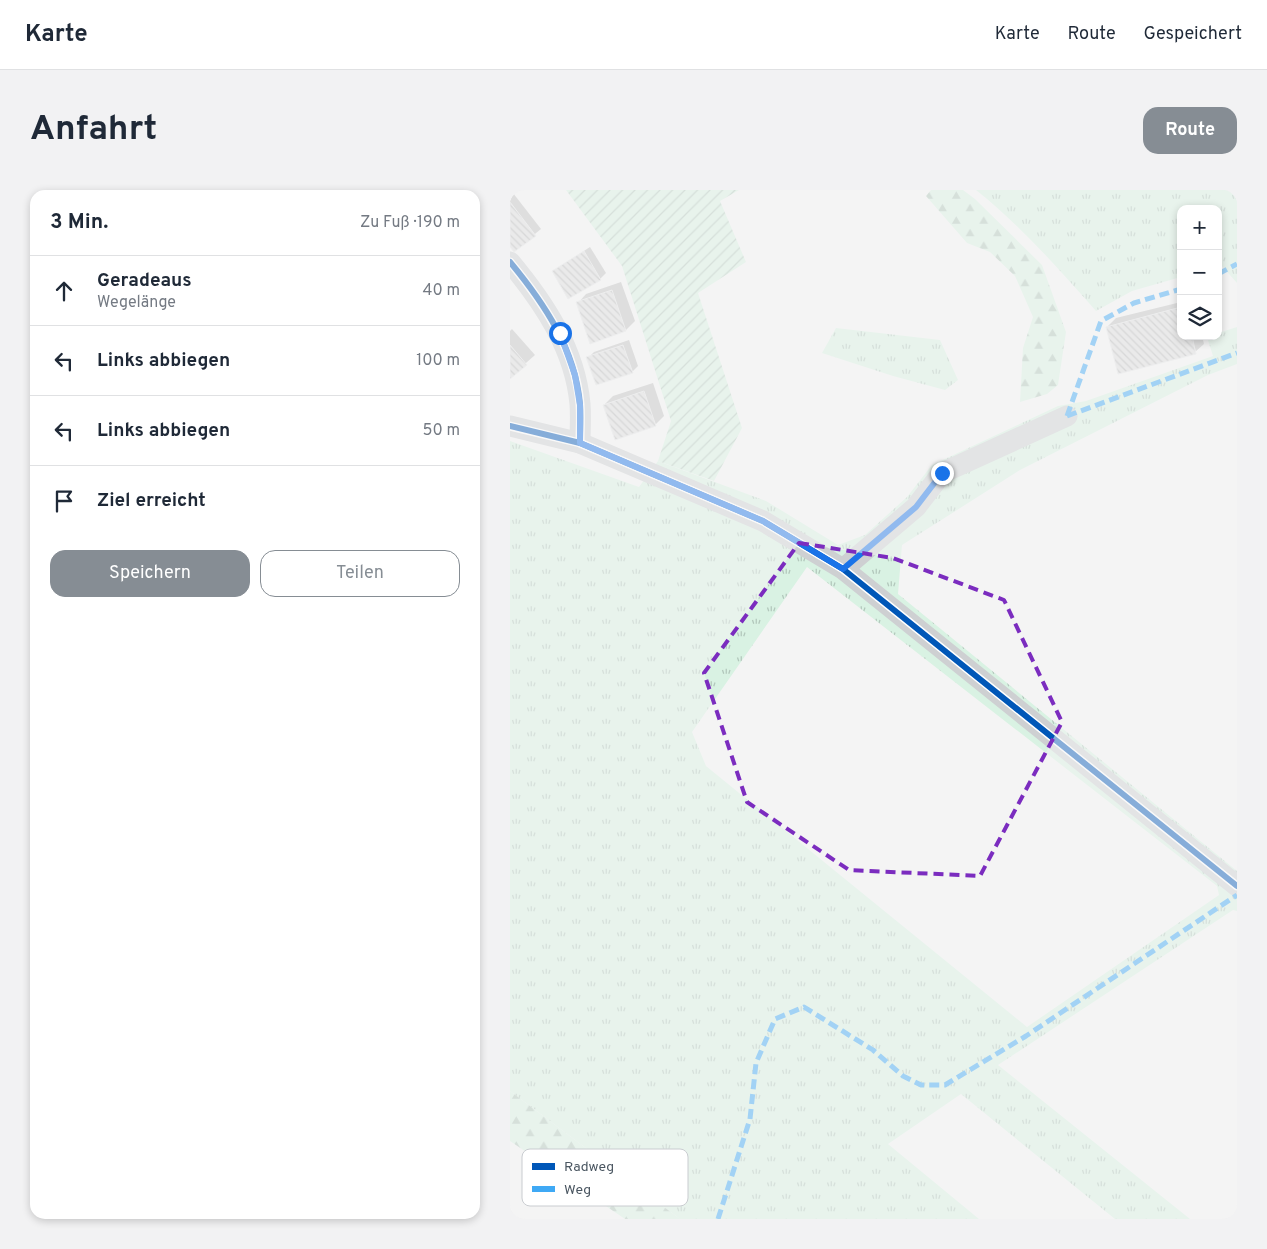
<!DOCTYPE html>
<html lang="de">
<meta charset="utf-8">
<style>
body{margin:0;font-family:Overpass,sans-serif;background:#f2f2f3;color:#1f2937}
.controls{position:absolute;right:15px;top:15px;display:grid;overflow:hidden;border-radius:10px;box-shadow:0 2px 8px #0003}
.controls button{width:45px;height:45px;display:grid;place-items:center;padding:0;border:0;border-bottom:1px solid #e0e1e3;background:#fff;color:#1f2937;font:25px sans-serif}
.stop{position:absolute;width:15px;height:15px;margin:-11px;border:4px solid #1a73e8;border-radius:50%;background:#fff}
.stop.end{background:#1a73e8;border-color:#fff;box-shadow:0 1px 5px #0008}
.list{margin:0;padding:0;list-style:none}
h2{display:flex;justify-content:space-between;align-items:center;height:65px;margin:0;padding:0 20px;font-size:21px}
h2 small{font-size:16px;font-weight:400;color:#747a83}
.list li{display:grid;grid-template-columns:32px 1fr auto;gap:15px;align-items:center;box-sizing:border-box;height:70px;padding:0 20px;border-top:1px solid #e0e1e3}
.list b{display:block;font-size:19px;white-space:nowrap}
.list p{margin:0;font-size:16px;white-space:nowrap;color:#747a83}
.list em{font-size:16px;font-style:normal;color:#747a83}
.actions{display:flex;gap:10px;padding:15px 20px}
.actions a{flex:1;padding:11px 0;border:1px solid #868d94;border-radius:15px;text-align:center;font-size:18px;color:#868d94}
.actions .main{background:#868d94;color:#fff}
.icon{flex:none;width:28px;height:28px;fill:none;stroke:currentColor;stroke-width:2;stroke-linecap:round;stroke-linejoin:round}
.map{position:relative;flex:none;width:727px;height:1029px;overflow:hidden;border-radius:15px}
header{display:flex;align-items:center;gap:30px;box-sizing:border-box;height:70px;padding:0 25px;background:#fff;border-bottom:1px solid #e0e1e3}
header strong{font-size:24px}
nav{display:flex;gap:28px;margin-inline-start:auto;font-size:18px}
.intro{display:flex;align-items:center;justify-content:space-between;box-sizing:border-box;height:120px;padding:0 30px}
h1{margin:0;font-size:35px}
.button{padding:12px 22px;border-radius:15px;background:#868d94;color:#fff;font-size:18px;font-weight:700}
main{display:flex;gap:30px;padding:0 30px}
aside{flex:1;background:#fff;border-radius:15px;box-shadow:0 2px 8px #0003}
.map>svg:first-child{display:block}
</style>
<header>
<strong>Karte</strong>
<nav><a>Karte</a><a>Route</a><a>Gespeichert</a></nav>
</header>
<div class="intro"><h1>Anfahrt</h1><a class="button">Route</a></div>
<main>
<aside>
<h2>3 Min.<small>Zu Fuß · 190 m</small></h2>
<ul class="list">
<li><svg class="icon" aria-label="ahead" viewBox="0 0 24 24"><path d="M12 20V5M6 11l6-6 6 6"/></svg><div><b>Geradeaus</b><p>Wegelänge</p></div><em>40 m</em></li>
<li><svg class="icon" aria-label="left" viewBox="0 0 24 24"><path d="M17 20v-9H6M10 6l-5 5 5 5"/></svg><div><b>Links abbiegen</b></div><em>100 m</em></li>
<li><svg class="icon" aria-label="left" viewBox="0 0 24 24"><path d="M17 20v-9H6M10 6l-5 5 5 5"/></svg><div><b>Links abbiegen</b></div><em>50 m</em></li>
<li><svg class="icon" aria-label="arrive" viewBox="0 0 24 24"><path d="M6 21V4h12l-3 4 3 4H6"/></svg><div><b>Ziel erreicht</b></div></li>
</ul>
<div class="actions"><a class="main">Speichern</a><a>Teilen</a></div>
</aside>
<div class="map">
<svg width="727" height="1029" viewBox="0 0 727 1029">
<defs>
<pattern id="grass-tufts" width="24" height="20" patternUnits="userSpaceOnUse" patternTransform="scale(1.25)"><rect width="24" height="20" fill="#d9f2e3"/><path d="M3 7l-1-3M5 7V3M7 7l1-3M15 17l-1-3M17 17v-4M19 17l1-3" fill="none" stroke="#b2c7bb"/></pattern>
<pattern id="forest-firs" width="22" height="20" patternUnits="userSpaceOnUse" patternTransform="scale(1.25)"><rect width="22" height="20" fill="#d9f2e3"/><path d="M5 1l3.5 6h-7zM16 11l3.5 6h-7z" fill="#b2c7bb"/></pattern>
<pattern id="garden-furrows" width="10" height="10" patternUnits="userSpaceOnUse" patternTransform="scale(1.25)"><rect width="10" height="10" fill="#d9f2e3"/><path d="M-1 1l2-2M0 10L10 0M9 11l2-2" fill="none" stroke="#b2c7bb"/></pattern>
<pattern id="building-back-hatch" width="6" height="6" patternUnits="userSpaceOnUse" patternTransform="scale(1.25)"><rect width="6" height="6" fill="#ddddde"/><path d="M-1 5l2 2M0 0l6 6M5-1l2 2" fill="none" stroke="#b5b6b7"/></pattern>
</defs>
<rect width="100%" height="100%" fill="#f4f4f4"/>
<!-- grass -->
<g fill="url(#grass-tufts)" fill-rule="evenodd">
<path d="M466,0h261v93l-16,-18 -3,1v-57h-37v68l-49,14 -36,20c-37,-42 -76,-86 -120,-121z"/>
<path d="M727,137v37l-29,11 -188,95 -118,75 -4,49 339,277v40l-4,-1 -235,155 192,154h-75l-154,-125 -73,50 91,75h-299l-170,-128v-650l129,46 19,-26 108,40 72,44 27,-10 42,-38 25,-32 126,-59 28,-5 127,-45 -6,-19 11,-1v-3zM297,377l410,319 2,9 -192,132 -321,-261 -14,-34z"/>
<path d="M326,138l104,12 18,40 -13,10 -52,-14 -71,-23z"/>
</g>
<!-- forest -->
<g fill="url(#forest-firs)">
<path d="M421,0h32l12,9 67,66 24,67 -8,53 -11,9 -27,8 3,-54 10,-31 -18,-41 -25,-24 -23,-9 -41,-47z"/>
<path d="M0,901l170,128h-55l-115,-78z"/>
</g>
<!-- garden -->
<path fill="url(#garden-furrows)" d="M56,0h173l-19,11 26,61 -48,31 44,135 -28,53 -56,-20 13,-40 -49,-155z"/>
<!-- shadow -->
<g fill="#0003">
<path d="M3,3l28,36 -27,22 -4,-6v-49z"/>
<path d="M80,57l16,26 -6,6 -47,-8z"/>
<path d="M111,92l14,39 -9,9 -35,12 -13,-39 8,-9z"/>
<path d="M671,112v34h21l2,8 -9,8 -88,-25 9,-9z"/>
<path d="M2,139l23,26 -25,22v-46z"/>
<path d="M119,150l9,26 -6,6 -44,-14 6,-6z"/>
<path d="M143,193l11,33 -9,9 -51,-20 9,-9z"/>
</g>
<!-- building -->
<g fill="url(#building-back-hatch)" stroke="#e5e6e7">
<path d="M0,12l26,34 -22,16 -4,-5z"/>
<path d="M74,61l17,29 -33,19 -16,-28z"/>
<path d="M102,100l14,41 -36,13 -14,-42z"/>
<path d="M671,117v29h11l4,18 -78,20 -12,-47z"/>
<path d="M0,155l17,20 -17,14z"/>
<path d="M113,155l10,28 -37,12 -10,-28z"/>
<path d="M134,201l12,35 -41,14 -12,-35z"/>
</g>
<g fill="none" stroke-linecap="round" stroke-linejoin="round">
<!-- minor -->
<g stroke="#ced0d2" stroke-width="21">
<path d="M0,72c34,41 65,87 70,142 1,13 0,26 0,39"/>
<path d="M0,236l70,17 183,78 80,48 394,317"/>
<path d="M333,379l73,-62 26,-34 125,-57"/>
</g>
<!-- quiet -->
<g stroke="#3fa9f5" stroke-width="5" stroke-dasharray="10 5" stroke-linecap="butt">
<path d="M708,84l19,-10"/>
<path d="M557,226l34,-95 33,-18 47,-14"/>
<path d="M557,226l170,-63"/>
<path d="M208,1029l32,-100 6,-56 19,-44 29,-12 69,43 30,26 18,9h24l81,-49 211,-141"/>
</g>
<!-- cycleway casing -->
<g stroke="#fff" stroke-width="9">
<g id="cycleway">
<path d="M0,72c34,41 65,87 70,142 1,13 0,26 0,39"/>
<path d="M0,236l70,17 183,78 80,48 394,317"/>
</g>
</g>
<!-- cycleway -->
<use href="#cycleway" stroke="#0057b8" stroke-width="6"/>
</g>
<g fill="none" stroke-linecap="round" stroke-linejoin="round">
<!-- route -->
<path stroke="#1a73e8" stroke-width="6" d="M50,143l15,42 5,30v38l183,78 80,48 73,-62 26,-34"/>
</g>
<!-- marked area -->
<path d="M0 0H727V1029H0ZM289,353l94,15 111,42 58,122 -82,154 -131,-6 -102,-68 -43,-129z" fill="#f4f4f4" fill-opacity=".55" fill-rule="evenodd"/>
<path fill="none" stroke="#7b2cbf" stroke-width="4" stroke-dasharray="10 6" stroke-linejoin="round" d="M289,353l94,15 111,42 58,122 -82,154 -131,-6 -102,-68 -43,-129z"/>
<!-- legend -->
<rect x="12" y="959" width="166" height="57" rx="8" fill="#fff" stroke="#c9ccd0" stroke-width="1"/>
<rect x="22" y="973" width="23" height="7" fill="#0057b8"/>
<rect x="22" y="996" width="23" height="6" fill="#3fa9f5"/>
<g font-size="14" fill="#4a5661">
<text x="54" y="981">Radweg</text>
<text x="54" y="1004">Weg</text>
</g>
</svg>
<div class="controls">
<button>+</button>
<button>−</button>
<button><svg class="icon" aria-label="layers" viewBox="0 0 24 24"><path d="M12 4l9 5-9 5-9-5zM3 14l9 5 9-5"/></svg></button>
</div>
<div class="stop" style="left:50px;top:143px"></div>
<div class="stop end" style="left:432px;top:283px"></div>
</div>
</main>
